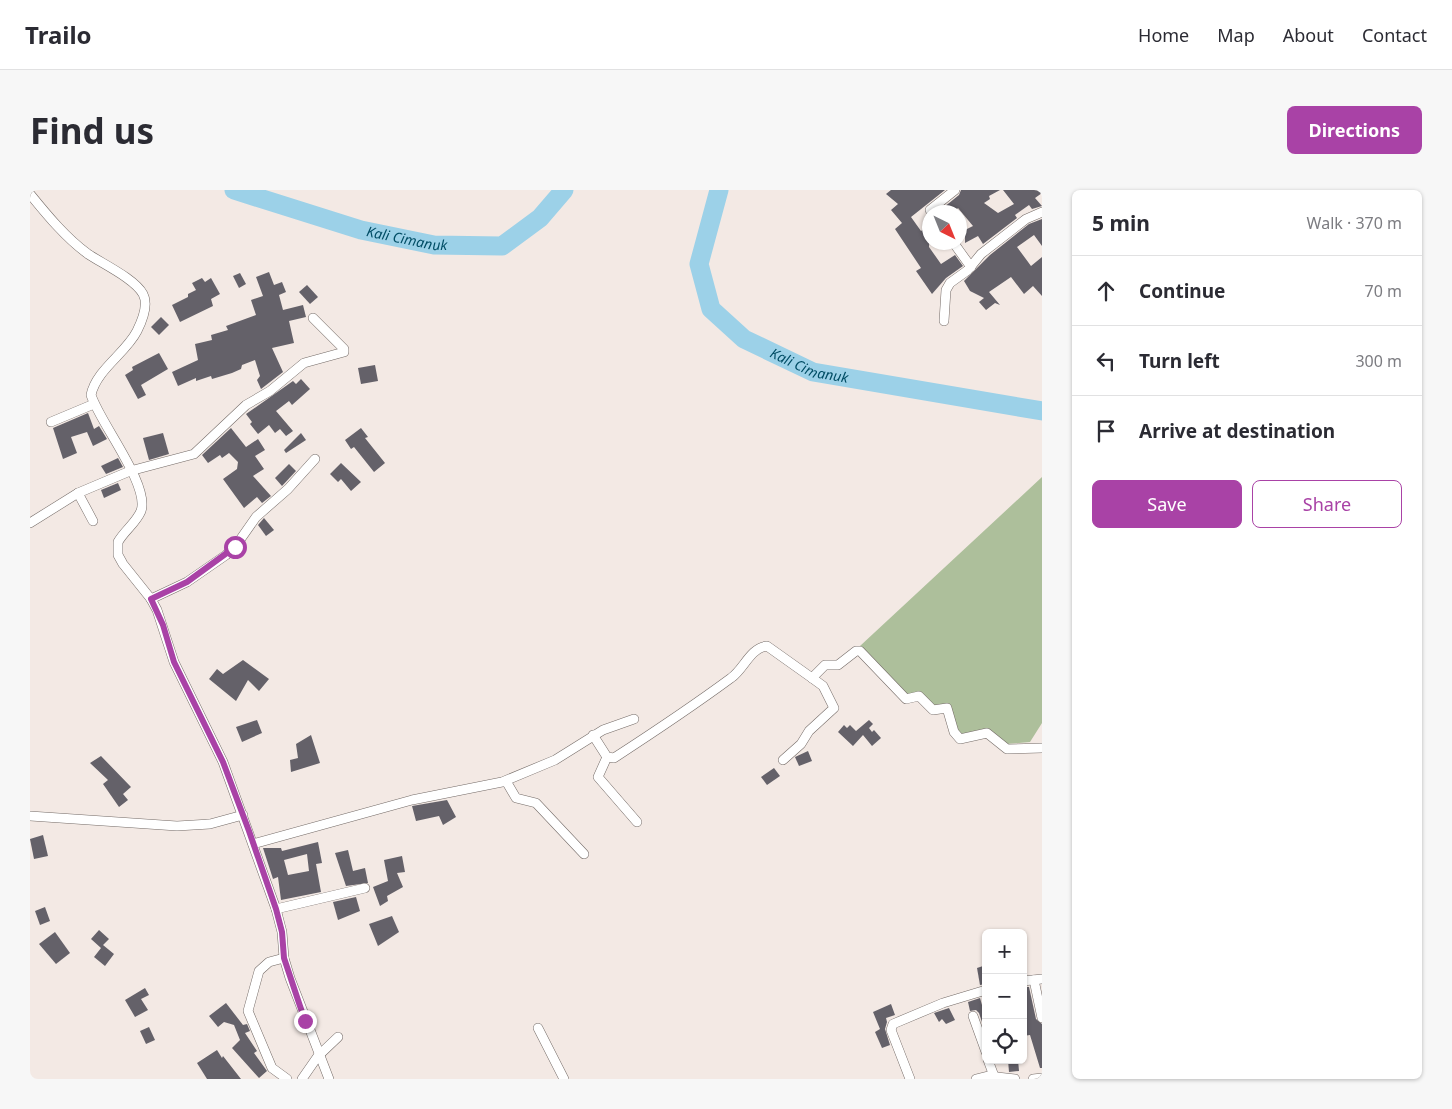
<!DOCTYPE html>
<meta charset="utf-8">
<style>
body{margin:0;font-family:"Noto Sans",sans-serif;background:#f7f7f7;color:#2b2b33}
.controls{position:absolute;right:15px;bottom:15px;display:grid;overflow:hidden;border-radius:8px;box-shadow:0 1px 4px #0004}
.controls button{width:45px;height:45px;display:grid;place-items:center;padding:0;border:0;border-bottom:1px solid #e1e1e2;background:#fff;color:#2b2b33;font:25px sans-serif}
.compass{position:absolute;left:892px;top:15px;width:45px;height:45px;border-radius:50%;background:#fff;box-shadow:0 1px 4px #0004;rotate:137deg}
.stop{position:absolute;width:15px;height:15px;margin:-11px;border:4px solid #a942a6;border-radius:50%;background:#fff}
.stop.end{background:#a942a6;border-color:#fff;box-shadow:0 1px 5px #0008}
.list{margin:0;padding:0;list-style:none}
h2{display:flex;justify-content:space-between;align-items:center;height:65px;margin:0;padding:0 20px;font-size:21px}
h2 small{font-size:16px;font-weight:400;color:#7c7c81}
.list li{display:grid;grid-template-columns:32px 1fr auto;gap:15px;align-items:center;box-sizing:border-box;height:70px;padding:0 20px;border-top:1px solid #e1e1e2}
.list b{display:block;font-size:19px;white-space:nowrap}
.list em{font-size:16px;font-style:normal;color:#7c7c81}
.actions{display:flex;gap:10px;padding:15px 20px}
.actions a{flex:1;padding:11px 0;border:1px solid #a942a6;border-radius:8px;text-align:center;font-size:18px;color:#a942a6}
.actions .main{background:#a942a6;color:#fff}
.icon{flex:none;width:28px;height:28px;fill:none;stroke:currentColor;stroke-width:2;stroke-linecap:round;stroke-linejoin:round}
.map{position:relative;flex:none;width:1012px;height:889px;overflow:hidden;border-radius:8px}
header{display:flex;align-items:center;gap:30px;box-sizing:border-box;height:70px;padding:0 25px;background:#fff;border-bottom:1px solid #e1e1e2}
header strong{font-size:24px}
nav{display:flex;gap:28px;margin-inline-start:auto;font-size:18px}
.intro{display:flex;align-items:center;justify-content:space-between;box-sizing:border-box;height:120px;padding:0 30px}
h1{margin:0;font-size:35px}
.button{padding:12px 22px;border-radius:8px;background:#a942a6;color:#fff;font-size:18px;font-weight:700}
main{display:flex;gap:30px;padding:0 30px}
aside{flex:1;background:#fff;border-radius:8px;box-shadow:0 1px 4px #0004}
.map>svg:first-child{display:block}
</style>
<header>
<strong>Trailo</strong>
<nav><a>Home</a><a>Map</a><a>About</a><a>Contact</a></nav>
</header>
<div class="intro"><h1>Find us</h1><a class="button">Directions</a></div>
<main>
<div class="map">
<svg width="1012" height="889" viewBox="0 0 1012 889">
<rect width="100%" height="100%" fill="#f3e9e4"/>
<!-- green -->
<path fill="#adbf9b" d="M1012,287v246l-12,19 -24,2 -18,-15 -28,6 -11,-31 -14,3 -15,-15 -13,4 -47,-50z"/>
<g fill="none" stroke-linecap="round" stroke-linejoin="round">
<!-- river -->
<g stroke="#9cd1e8" stroke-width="19">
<path id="s1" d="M204,0l127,40 73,15 68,1 38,-28 24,-28"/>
<path id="s2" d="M689,0l-20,74 12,45 33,30 69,33 229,39"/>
</g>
</g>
<!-- building -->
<g fill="#646169" fill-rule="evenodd">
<path d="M861,0h54l-34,27 10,14 9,-6 -1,22 12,17 14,-9 8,11 -17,12 -14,16 -16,-23 5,-3 -26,-39 7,-6 -11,-13 7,-6 -12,-10z"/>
<path d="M931,0h39l-11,6 1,3 -6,4 14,10 16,-9 -11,-14h39v3l-7,5 7,8 -10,3 -3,-4 -14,10 2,3 -34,26 -5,-8 -13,7v-13l8,-4 -15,-18 -4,4 -2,-2 -3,2h-11l21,-17z"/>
<path d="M1012,29v27l-8,-11 -17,12 14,19 11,-9v39l-9,-10 -9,8 -13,-17 -22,15 11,13 -5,-2 -9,7 -7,-8 5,-4 -14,-7 -6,-10 26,-26 39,-31z"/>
<path d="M239,82l5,13 8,-3 4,10 -7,3 4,15 20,-5 3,12 -17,4 5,22 -22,5 11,24 -22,17 -4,-9 3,-4 -5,-16 -13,5 -1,4 -9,4 -20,6 -1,-3 -15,5v-3l-18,8 -6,-14 26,-12 -3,-16 17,-4 -1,-5 17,-5 -2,-4 30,-11 -5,-15 12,-4 -7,-19z"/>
<path d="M210,83l6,11 -7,4 -6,-12z"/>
<path d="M172,88l3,4 6,-4 9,16 -9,5 2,7 -33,16 -8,-17 16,-8v-3l8,-4 -4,-7z"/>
<path d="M277,95l11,12 -8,7 -11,-12z"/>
<path d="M131,127l8,8 -10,10 -8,-8z"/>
<path d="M129,163l9,16 -27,16 5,10 -8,4 -13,-24 8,-5 -1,-3z"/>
<path d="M345,175l3,16 -17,3 -3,-16z"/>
<path d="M271,189l9,10 -18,16 -3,-4 -13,10 17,20 -7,5 -6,-7 -5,4 -6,-8 -11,9 -8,-10 2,-2 -6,-8 47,-33 3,3z"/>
<path d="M58,223l6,16 5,-3 8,13 -14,7 -6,-14 -16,5 6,16 -14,6 -10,-31z"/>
<path d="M201,238l15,19 12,-8 7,11 -10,6 9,13 -11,7 18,20 -9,7 -5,-6 -13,11 -21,-29 14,-10 1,-7 -9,-9 -7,5 -2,-3 -12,8 -6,-8z"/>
<path d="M331,238l7,9 -3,1 20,25 -11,9 -20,-25 -3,2 -6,-9z"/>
<path d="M133,243l6,21 -20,6 -6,-22z"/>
<path d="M271,243l5,7 -20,13 -2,-3z"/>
<path d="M88,268l5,9 -17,7 -5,-8z"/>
<path d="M311,273l20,19 -10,9 -10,-12 -3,3 -8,-8z"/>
<path d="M259,274l7,7 -14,15 -7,-8z"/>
<path d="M88,293l3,7 -17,8 -3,-8z"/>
<path d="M234,328l10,12 -8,6 -8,-11z"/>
<path d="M213,470l26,19 -10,12 -11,-11 -12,21 -27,-22 8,-10 6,5z"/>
<path d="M227,530l5,13 -20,9 -6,-15z"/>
<path d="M839,530l4,4 -4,4 3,4 2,-2 7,8 -9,8 -9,-11 -10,11 -15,-14 6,-7 3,3 3,-3 6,6z"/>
<path d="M281,545l9,28 -29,9 -1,-12 8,-2 -2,-14z"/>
<path d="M778,561l4,10 -13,5 -4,-9z"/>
<path d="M71,566l30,31 -8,7 5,6 -9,7 -16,-23 5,-4 -18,-17z"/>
<path d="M744,578l6,8 -13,9 -6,-8z"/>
<path d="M417,610l9,17 -13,8 -4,-9 -23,5 -4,-15z"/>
<path d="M13,645l5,21 -14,3 -4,-20z"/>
<path d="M288,652l4,21 -6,1 5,28 -40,8 -3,-23 -5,2 -10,-31h18l1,3zM277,664l2,17 -21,4 -4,-15z"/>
<path d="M318,660l5,21 12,-3 3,15 -22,3 -11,-33z"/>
<path d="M372,666l3,16 -8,1 6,14 -16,9 1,5 -8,5 -7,-19 15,-6 -4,-21z"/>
<path d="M326,707l4,14 -22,9 -5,-18z"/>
<path d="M15,717l5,14 -10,4 -5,-14z"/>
<path d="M362,726l7,16 -21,14 -9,-22z"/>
<path d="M69,740l10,9 -6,6 11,9 -9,12 -11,-9 7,-9 -10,-9z"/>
<path d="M25,742l15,21 -14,11 -17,-20z"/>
<path d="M956,775v19l-6,1 -3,-17z"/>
<path d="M993,797h6l7,32 6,5v44h-2l-10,-33 -7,1z"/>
<path d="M115,798l4,7 -8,4 7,11 -13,7 -10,-17z"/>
<path d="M950,808l6,21v5l-3,1 -4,-12 -3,-3 -6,1 -2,-9z"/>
<path d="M196,813l17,22 4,-1 3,7 -5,2 12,18 -3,2 13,18 -8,7 -27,-30 8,-8 -6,-15 -10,-3 -6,5 -9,-11z"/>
<path d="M861,814l4,11 -9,3 1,4 -2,7 5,16 -8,3 -7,-16 5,-3 -7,-17z"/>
<path d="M919,818l6,12 -9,4 -4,-5 -3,3 -5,-9z"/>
<path d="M119,837l6,13 -9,4 -6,-13z"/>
<path d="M187,860l5,8 1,-2 18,23h-34l-10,-16z"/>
<path d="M978,870h10l1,11 -10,1z"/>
</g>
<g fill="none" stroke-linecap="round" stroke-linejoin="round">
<!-- minor casing -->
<g stroke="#746b67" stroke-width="10">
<g id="minor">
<path d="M0,4c17,21 36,44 58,60 15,10 47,25 55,40 6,11 -1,27 -6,37 -11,22 -41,39 -46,64 9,28 59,90 50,116 -5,12 -17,20 -23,31v13l5,9 28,35 6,11 17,52 49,100 53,147 6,23 2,26 6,20 39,101"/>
<path d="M902,22l-2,-2 25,-20"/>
<path d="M923,52l18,25"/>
<path d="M914,131l2,-31 4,-7 18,-13 13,-16 45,-35 16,-7"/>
<path d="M21,232l43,-18"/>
<path d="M48,303l15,28"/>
<path d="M0,333l48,-30 52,-22 64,-17 52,-49 24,-14 34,-28 40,-11v-3l-31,-31"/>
<path d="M121,409l36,-17 39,-27 9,-8 21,-30 32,-28 27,-30"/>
<path d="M563,545l14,22 7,1c40,-26 79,-52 117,-80 13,-9 19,-30 36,-32l45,32 13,-13h13l18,-14h4l46,48 13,-3 14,14 14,-2 7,24 6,7 27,-6 20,16 35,-1"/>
<path d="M577,567l-9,20 39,45"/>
<path d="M753,570l18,-16 8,-13 25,-23 -11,-22 -11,-8"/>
<path d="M476,591l10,17 20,5 48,51"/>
<path d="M0,626l147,10 33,-2 33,-9"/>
<path d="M223,654l159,-44 90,-18 53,-22 48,-30 31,-11"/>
<path d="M246,719l89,-21"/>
<path d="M254,768l-15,4 -10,9 -11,40 24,57 15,11"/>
<path d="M1004,790l8,38"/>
<path d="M993,791l19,-2"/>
<path d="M943,826l13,36"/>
<path d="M508,838l26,51"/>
<path d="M958,870l6,16"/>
<path d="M272,889l16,-23 20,-19"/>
<path d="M880,889l-19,-49 2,-6 50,-21 43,-13"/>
<path d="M946,889l12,-3 27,3"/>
<path d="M1003,889l9,-1"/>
</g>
</g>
<!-- minor -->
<use href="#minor" stroke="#fff" stroke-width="9"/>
</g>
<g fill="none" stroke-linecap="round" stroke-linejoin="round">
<!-- route -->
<path stroke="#a942a6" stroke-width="6" d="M205,357l-48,35 -36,17 12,26 11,37 49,100 26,69 27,78 6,23 2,26 21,63"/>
</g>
<g text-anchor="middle" stroke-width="4" stroke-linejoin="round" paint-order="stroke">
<!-- water labels -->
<g font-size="14" font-style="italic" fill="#014d65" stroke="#f3e9e4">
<text dy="5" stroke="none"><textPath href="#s1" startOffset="180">Kali Cimanuk</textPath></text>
<text dy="5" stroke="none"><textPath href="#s2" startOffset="239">Kali Cimanuk</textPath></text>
</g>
</g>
</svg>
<div class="controls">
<button>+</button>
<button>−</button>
<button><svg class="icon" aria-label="locate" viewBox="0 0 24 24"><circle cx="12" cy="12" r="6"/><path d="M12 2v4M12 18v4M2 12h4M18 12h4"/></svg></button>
</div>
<svg class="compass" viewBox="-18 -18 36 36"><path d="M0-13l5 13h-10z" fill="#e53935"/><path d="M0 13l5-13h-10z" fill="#7c7c81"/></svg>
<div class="stop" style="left:205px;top:357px"></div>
<div class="stop end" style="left:275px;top:831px"></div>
</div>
<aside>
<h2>5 min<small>Walk · 370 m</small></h2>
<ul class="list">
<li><svg class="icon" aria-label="ahead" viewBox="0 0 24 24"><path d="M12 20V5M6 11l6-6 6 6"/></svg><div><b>Continue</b></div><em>70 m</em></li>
<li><svg class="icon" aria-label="left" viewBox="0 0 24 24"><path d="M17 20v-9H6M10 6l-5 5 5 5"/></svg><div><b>Turn left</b></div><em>300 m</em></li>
<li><svg class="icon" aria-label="arrive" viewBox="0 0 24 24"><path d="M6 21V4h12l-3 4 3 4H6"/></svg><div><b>Arrive at destination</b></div></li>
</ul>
<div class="actions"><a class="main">Save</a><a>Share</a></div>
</aside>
</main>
